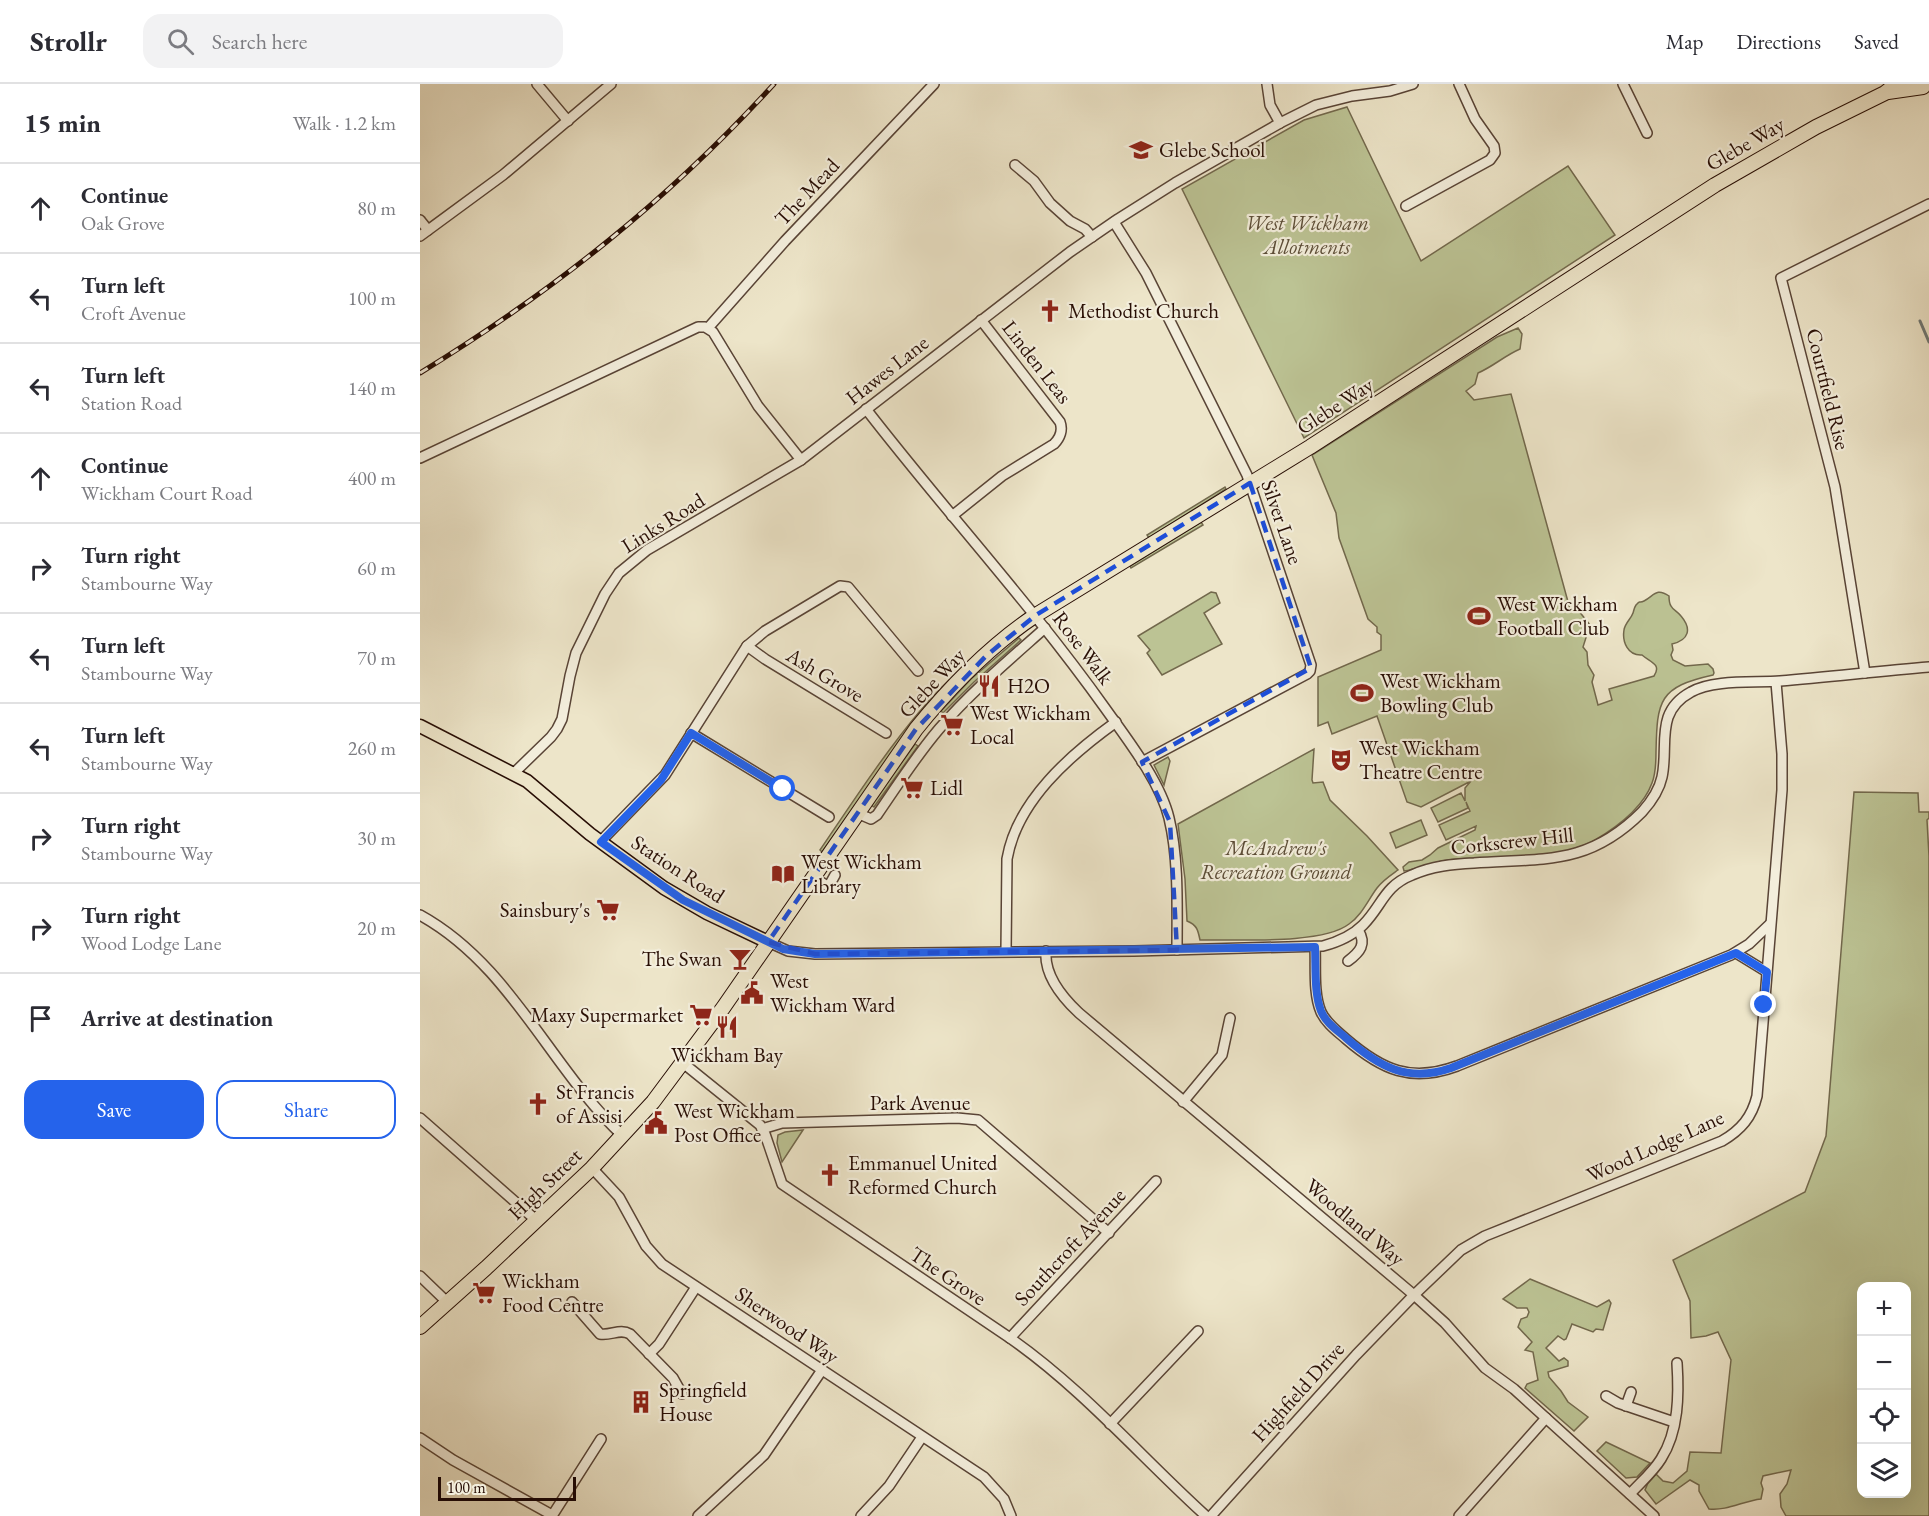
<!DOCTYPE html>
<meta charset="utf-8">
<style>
body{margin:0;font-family:"EB Garamond",serif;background:#f2f2f3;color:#2b2b33}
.controls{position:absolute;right:18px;bottom:18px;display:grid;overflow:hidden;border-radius:12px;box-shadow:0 6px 24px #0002}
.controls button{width:54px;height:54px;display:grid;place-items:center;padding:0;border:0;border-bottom:2px solid #e1e1e2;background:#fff;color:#2b2b33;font:30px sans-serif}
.scale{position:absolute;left:18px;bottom:15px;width:138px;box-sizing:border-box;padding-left:6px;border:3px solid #280e05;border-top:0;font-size:16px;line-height:21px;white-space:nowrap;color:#280e05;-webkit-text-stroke:4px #f3eedc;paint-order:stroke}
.stop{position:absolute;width:18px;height:18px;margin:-14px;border:4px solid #2563eb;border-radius:50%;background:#fff}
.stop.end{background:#2563eb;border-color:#fff;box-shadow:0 2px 6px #0008}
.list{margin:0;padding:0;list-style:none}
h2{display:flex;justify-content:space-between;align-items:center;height:78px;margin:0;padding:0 24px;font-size:26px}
h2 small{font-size:20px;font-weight:400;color:#7c7c81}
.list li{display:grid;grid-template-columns:39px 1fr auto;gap:18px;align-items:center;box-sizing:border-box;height:90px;padding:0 24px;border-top:2px solid #e1e1e2}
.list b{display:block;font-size:22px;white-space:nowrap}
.list p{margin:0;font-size:20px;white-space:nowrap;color:#7c7c81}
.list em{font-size:20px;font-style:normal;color:#7c7c81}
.actions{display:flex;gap:12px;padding:18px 24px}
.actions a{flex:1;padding:14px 0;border:2px solid #2563eb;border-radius:18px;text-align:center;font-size:21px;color:#2563eb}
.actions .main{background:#2563eb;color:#fff}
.icon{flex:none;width:33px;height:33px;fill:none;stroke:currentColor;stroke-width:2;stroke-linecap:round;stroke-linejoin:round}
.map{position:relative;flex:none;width:1509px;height:1432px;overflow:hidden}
header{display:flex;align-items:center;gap:36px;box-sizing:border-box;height:84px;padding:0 30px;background:#fff;border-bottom:2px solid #e1e1e2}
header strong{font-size:28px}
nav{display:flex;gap:33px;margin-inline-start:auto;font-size:21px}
.search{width:420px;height:54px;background:#f2f2f3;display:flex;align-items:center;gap:15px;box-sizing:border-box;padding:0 21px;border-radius:18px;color:#7c7c81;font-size:22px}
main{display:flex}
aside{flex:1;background:#fff}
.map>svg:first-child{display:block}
</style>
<header>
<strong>Strollr</strong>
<div class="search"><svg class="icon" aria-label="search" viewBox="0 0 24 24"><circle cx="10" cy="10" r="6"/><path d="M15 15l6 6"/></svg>Search here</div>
<nav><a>Map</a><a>Directions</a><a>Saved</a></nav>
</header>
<main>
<aside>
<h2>15 min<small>Walk · 1.2 km</small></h2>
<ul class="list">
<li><svg class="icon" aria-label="ahead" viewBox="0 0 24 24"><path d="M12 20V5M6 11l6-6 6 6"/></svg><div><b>Continue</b><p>Oak Grove</p></div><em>80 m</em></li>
<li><svg class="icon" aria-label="left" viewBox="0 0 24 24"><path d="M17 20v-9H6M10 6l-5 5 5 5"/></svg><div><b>Turn left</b><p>Croft Avenue</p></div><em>100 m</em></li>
<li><svg class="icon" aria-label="left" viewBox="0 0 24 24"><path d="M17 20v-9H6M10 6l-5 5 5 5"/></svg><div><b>Turn left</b><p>Station Road</p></div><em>140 m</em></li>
<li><svg class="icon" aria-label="ahead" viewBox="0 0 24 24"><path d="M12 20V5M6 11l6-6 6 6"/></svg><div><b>Continue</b><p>Wickham Court Road</p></div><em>400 m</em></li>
<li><svg class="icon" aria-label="right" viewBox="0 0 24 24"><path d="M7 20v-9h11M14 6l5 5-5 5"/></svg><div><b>Turn right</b><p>Stambourne Way</p></div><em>60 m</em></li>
<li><svg class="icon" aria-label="left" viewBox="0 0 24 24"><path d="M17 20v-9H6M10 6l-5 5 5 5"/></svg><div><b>Turn left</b><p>Stambourne Way</p></div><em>70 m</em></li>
<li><svg class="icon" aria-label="left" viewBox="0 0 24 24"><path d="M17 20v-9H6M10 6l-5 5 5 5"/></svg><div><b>Turn left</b><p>Stambourne Way</p></div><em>260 m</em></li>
<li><svg class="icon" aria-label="right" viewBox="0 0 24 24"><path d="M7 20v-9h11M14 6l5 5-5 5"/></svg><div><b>Turn right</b><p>Stambourne Way</p></div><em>30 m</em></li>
<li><svg class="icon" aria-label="right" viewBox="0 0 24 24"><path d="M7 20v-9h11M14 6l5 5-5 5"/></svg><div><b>Turn right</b><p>Wood Lodge Lane</p></div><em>20 m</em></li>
<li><svg class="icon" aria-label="arrive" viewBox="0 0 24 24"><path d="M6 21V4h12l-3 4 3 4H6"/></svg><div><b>Arrive at destination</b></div></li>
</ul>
<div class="actions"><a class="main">Save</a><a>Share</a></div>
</aside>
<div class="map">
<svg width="1509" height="1432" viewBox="0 0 1509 1432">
<rect width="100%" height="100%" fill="#ede5c9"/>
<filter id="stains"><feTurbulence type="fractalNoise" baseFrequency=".00333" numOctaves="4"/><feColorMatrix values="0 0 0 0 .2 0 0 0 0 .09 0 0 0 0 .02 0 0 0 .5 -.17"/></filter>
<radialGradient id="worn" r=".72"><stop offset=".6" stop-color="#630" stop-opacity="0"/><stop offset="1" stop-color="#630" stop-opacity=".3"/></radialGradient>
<!-- green -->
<g fill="#bcc394" stroke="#72684c" stroke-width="1.5" fill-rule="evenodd">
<path d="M927,23l74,154 147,-95 47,69 -311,203 -122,-249 122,-69z"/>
<path d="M1098,244l4,6 -2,15c-16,7 -26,17 -42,24l-3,11 -9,7 8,9 37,-6 59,215 8,1 12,15 -7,22 4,5 1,13 6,10 -2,7 6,23 14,-5 -3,-11 45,-13c8,-12 -4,-14 -12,-21 -14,1 -20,-13 -18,-25 1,-7 7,-11 9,-17 1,-3 1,-5 3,-8 5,-6 2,-1 8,-4 10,-5 12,-14 25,-5 0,3 0,7 2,10 2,4 7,6 10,10 11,13 8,24 -9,28l1,6 -2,5 2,5 12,6 23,-2 5,5 1,4 -1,2c-54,12 -56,25 -57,77 0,10 0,21 -4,31 -9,25 -35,44 -57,57 -41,24 -101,14 -147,20 -16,2 -30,9 -44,11l-1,-4 6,-5 13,-2 8,-5 8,-7 37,-18 1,-4 -30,14 -7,-15 31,-14 -4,-9 2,6 -30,14 -7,-14 30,-15 4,8v-13l6,-7 -50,26 -14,-5 -30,-86 -45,18 -4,-12 -10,4v-49l63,-27v-15l-4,-3v-5l-9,-8 -29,-81 -3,-25 -24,-58 185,-118z"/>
<path d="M805,403l1,2 -77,49 -2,-3z"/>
<path d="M781,438l2,3 -72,43 -1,-2z"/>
<path d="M791,508l5,1 4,10 -16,10 18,31 -60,31 -15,-22 3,-3 -12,-14z"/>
<path d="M599,554l2,2 -47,42 -31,31 -2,-2 30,-32z"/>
<path d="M569,559l-77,82 -90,127 -2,-2c32,-47 63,-95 100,-139 21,-25 45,-47 69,-68z"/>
<path d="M495,660l3,2 -44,61 -3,-2z"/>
<path d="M894,665l-2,31 1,3 10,-1 7,18 37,36 31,34c-7,5 -15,10 -21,18 -9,12 -15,27 -28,36 -27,21 -113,15 -149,16 -2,-10 -3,-15 -13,-19l-2,-42 -7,-55z"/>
<path d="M748,673l2,4 -6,24 -10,-20z"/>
<path d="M1434,708l64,1 1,19h10v6l-2,2 2,36v660h-143l-5,-9 -1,-13 7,-10 4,-14 -28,6 -2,7 2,6 -2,10c-18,2 -34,12 -52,10l-10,-18v-6l-9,-5 -34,24 -11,-14 3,-7 8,-9 7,7 10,2 14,-12 3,-19 31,1 10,-93 -13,-28 -12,4 -15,2 -1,-37 -17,-41 132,-68 21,-56zM1442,1202h44v208h-44z"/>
<path d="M1001,736l6,15 -31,13 -6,-15z"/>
<path d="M383,1046l-21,32 -5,-19 1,-8 7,-3z"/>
<path d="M1110,1195l67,28 12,-7 2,3 -8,27 -7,-1 -3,3 -21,-8 -6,15 -2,1 -6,-4 -12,12 13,13 5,-3 4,3v5l-20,6 1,5 12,14 7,11 20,15 -14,14 -49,-43 2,-4 11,-4 -5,-28 -8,-2 7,-8 -14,-15 3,-8 6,-2 2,-5 -2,-4h-10l-14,-9z"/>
<path d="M1186,1358l44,21 -13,14 -11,1 -29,-27z"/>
</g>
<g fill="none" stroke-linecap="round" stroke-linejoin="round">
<!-- stream -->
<path stroke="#6e7774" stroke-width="3" d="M1500,237l9,21"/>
<!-- minor casing -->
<g stroke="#594436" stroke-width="12">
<g id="minor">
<path d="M117,0l31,37"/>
<path d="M847,0l3,21 10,18"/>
<path d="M1203,0l24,49"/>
<path d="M595,81l19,16 16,22 20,18 15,8 7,8"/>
<path d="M986,122l84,-46 5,-7 -1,-7 -19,-27 -16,-35"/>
<path d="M0,136l8,10"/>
<path d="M694,138l32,51 101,202 64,190 -1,6 -3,3 -165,88"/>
<path d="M0,152l83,-61 108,-91"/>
<path d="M288,244l77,-87 149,-157"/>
<path d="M446,325c78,101 165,195 239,299 22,31 55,73 64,110 10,41 8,90 8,132"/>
<path d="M0,374l278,-131h7l8,5 45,74 43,54 269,-208 48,-33 57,-36 105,-60 36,-18 36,-9 38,-5 23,-7"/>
<path d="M532,432l50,-40 52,-32c6,-6 9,-14 6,-22l-79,-102"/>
<path d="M327,562l18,13 121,74"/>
<path d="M1445,589l-30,-186 -54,-209 148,-74"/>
<path d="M271,649l138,84"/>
<path d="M94,689l37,-36 6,-8 5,-10 8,-43 6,-23 29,-59 14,-21 28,-23 154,-90"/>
<path d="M437,729l14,6 6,-4c20,-29 39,-59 62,-86 32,-37 70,-69 106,-101"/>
<path d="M181,757l64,-66 82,-129 18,-15 75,-45 8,1 70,84"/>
<path d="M393,793l13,8 4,-1 5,-9"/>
<path d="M0,831c91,50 130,153 203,221"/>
<path d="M348,858l20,9 27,3 319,-3 189,-5c15,-4 29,-10 40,-21 19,-19 21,-39 49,-50 20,-9 41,-11 62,-12 70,-5 114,3 168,-51 9,-10 17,-21 20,-35 7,-32 -8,-65 29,-85 22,-13 64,-9 89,-11 50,-4 99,-10 149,-14"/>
<path d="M895,863c1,20 -2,46 6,65 5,11 16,19 25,27 36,31 65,44 111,27l274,-111 18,-11 21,-20"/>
<path d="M586,867l1,-92c10,-58 63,-104 109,-137"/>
<path d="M626,867c-2,24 16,46 33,62l335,282 31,28 40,45 29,21 140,127"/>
<path d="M1316,869l31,19"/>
<path d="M928,877c12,-9 19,-17 10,-31"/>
<path d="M263,979l77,62 5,9 17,50 228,154c73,51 131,119 196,178"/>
<path d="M763,1018l39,-47 8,-37"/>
<path d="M0,1034l117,103"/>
<path d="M342,1045l20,-6 175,-5 21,2 131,113"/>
<path d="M172,1084l27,29 27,49 16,18 322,213 20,22 7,17"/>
<path d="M0,1192l28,27"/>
<path d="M152,1218l28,32c11,2 20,-6 30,0l43,44 9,16"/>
<path d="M590,1254l146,-157"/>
<path d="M229,1270l10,-10 37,-57"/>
<path d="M1186,1312l12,7 56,19"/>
<path d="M1206,1322l5,-14"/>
<path d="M690,1340l88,-93"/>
<path d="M0,1354l33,22 99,55"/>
<path d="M1210,1410c10,-11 23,-22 31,-35 18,-28 18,-65 16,-96"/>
<path d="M132,1432l49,-77"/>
<path d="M278,1432l66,-61 58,-85"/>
<path d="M441,1432l28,-30 33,-49"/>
<path d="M791,1432l145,-161 58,-60 47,-45 24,-14 237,-95c19,-11 30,-24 35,-45l25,-306v-36l-6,-72"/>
<path d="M1039,1432l87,-98"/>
</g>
</g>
<!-- major casing -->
<g stroke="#280e05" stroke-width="15">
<path id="major" d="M0,642l107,55 63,53 74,54 43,25 61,29"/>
</g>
<!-- highway casing -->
<g stroke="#280e05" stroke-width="16">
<g id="highway">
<path d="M1468,8l35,-5"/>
<path d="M0,1243l66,-59 106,-100 61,-66 70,-94 193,-279c34,-42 75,-84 120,-114l274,-168 405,-262 101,-58 69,-34 11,-9"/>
</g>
</g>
<!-- minor -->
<use href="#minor" stroke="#f3eedc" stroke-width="9"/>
<!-- major -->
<use href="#major" stroke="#ede5c9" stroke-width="12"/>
<!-- highway -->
<use href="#highway" stroke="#ede5c9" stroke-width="14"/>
<!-- rail casing -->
<g stroke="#280e05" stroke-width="5">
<path id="rail" d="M0,289c135,-83 247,-172 354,-289"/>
</g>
<!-- rail -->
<use href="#rail" stroke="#f3eedc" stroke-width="3" stroke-dasharray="9" stroke-linecap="butt"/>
</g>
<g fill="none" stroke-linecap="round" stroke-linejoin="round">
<!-- route -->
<path stroke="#2563eb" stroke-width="8" d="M363,705l-92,-56 -30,47 -60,62 82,58 100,49 32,5 500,-7c1,20 -1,46 6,64 5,12 16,19 25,27 33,29 62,45 105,30l285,-115 31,19 -3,33"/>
</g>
<!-- marked area -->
<path fill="none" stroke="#1d4ed8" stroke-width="4.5" stroke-dasharray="12 8" stroke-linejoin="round" d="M830,399l61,185 -169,94 28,60 7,128 -362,4 -47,-12 148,-213 70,-73 50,-41z"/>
<!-- icons -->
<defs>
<g id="school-bare" transform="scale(1.8)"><path d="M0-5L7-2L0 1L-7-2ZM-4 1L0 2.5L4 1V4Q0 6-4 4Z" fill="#8f2418" stroke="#f3eedc" stroke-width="2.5" paint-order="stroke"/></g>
<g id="church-bare" transform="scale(1.8)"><path d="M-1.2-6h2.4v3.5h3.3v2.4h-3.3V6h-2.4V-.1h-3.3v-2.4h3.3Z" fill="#8f2418" stroke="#f3eedc" stroke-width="2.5" paint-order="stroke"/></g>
<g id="stadium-bare" transform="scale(1.8)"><path d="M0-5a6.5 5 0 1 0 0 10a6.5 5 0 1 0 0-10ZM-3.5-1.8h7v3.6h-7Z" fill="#8f2418" stroke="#f3eedc" stroke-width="2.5" paint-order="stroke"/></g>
<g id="restaurant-bare" transform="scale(1.8)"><path d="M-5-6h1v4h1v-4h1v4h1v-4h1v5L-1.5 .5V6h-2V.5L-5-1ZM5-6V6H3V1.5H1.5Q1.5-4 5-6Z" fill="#8f2418" stroke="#f3eedc" stroke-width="2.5" paint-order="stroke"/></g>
<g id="supermarket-bare" transform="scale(1.8)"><path d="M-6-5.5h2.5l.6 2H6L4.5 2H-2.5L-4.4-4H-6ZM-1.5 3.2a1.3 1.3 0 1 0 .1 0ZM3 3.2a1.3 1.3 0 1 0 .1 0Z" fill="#8f2418" stroke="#f3eedc" stroke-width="2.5" paint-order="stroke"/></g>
<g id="theatre-bare" transform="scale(1.8)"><path d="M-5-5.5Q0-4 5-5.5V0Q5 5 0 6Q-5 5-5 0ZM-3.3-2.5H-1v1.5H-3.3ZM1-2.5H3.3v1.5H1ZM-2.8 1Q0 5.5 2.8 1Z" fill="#8f2418" stroke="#f3eedc" stroke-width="2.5" paint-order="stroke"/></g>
<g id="library-bare" transform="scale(1.8)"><path d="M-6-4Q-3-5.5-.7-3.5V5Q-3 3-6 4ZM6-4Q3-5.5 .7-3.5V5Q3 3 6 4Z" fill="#8f2418" stroke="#f3eedc" stroke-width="2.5" paint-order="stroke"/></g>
<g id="bar-bare" transform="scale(1.8)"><path d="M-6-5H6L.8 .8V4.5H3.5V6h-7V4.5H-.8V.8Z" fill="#8f2418" stroke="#f3eedc" stroke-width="2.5" paint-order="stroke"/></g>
<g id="civic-bare" transform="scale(1.8)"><path d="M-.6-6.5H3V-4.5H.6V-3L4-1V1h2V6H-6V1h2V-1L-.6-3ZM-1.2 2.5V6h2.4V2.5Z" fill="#8f2418" stroke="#f3eedc" stroke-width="2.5" paint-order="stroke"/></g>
<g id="building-bare" transform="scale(1.8)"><path d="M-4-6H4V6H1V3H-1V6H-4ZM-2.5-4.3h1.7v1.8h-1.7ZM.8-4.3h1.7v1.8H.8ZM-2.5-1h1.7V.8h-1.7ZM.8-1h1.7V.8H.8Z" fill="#8f2418" stroke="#f3eedc" stroke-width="2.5" paint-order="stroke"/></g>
</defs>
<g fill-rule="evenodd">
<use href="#school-bare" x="721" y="66"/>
<use href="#church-bare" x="630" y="227"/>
<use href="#stadium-bare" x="1059" y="532"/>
<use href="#restaurant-bare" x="569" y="602"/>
<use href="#stadium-bare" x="942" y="609"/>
<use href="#supermarket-bare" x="532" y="641"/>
<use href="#theatre-bare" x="921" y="676"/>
<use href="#supermarket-bare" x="492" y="704"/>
<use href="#library-bare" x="363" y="790"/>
<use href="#supermarket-bare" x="188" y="826"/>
<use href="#bar-bare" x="320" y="875"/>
<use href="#civic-bare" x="332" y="909"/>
<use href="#supermarket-bare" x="281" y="931"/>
<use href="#restaurant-bare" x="307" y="943"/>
<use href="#church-bare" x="118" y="1020"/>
<use href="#civic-bare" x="236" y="1039"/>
<use href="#church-bare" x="410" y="1091"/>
<use href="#supermarket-bare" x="64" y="1209"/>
<use href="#building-bare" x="221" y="1318"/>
</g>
<g text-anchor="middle" stroke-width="4.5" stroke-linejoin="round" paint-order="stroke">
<!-- street labels -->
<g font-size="21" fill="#280e05" stroke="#f3eedc">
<text transform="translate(1325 60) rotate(-30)" y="7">Glebe Way</text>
<text transform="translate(387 108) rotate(-47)" y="7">The Mead</text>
<text transform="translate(617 278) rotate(52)" y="7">Linden Leas</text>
<text transform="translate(467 286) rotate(-38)" y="7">Hawes Lane</text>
<text transform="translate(1408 305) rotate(76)" y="7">Courtfield Rise</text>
<text transform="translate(915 322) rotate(-33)" y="7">Glebe Way</text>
<text transform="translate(862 438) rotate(71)" y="7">Silver Lane</text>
<text transform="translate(243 439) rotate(-32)" y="7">Links Road</text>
<text transform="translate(663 564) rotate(53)" y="7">Rose Walk</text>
<text transform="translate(405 591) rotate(31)" y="7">Ash Grove</text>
<text transform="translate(512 599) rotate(-47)" y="7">Glebe Way</text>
<text transform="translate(1092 757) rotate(-6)" y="7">Corkscrew Hill</text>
<text transform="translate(258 785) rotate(33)" y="7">Station Road</text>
<text x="500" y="1026">Park Avenue</text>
<text transform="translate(1235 1062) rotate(-24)" y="7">Wood Lodge Lane</text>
<text transform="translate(125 1100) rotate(-44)" y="7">High Street</text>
<text transform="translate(935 1138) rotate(40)" y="7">Woodland Way</text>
<text transform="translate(650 1163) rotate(-47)" y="7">Southcroft Avenue</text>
<text transform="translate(528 1192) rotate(34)" y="7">The Grove</text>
<text transform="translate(367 1241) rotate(34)" y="7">Sherwood Way</text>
<text transform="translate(878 1308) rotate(-48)" y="7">Highfield Drive</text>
</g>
<!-- poi labels -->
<g font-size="21" fill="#280e05" stroke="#f3eedc" text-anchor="start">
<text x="739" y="73">Glebe School</text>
<text x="648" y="234">Methodist Church</text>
<text x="1077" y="527">West Wickham<tspan x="1077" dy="24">Football Club</tspan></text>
<text x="960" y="604">West Wickham<tspan x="960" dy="24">Bowling Club</tspan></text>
<text x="587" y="609">H2O</text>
<text x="550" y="636">West Wickham<tspan x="550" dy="24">Local</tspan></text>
<text x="939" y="671">West Wickham<tspan x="939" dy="24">Theatre Centre</tspan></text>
<text x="510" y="711">Lidl</text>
<text x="381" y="785">West Wickham<tspan x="381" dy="24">Library</tspan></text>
<text x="170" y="833" text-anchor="end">Sainsbury's</text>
<text x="302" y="882" text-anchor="end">The Swan</text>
<text x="350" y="904">West<tspan x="350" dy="24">Wickham Ward</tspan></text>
<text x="263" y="938" text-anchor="end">Maxy Supermarket</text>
<text x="307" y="978" text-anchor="middle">Wickham Bay</text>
<text x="136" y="1015">St Francis<tspan x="136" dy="24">of Assisi</tspan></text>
<text x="254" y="1034">West Wickham<tspan x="254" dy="24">Post Office</tspan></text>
<text x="428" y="1086">Emmanuel United<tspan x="428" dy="24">Reformed Church</tspan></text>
<text x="82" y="1204">Wickham<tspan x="82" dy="24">Food Centre</tspan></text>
<text x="239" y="1313">Springfield<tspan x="239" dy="24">House</tspan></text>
</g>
<!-- park labels -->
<g font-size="21" font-style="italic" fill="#5c4d37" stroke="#f3eedc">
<text x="887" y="146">West Wickham<tspan x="887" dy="24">Allotments</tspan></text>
<text x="856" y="771">McAndrew's<tspan x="856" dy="24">Recreation Ground</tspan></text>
</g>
</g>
<rect width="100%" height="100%" filter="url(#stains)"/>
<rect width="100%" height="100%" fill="url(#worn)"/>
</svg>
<div class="controls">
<button>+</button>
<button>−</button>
<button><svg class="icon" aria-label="locate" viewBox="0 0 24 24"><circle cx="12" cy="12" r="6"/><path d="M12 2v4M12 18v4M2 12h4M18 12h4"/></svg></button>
<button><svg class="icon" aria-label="layers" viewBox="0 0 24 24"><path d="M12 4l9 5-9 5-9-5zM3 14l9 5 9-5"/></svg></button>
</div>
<div class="scale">100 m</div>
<div class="stop" style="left:363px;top:705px"></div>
<div class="stop end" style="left:1344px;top:921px"></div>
</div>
</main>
